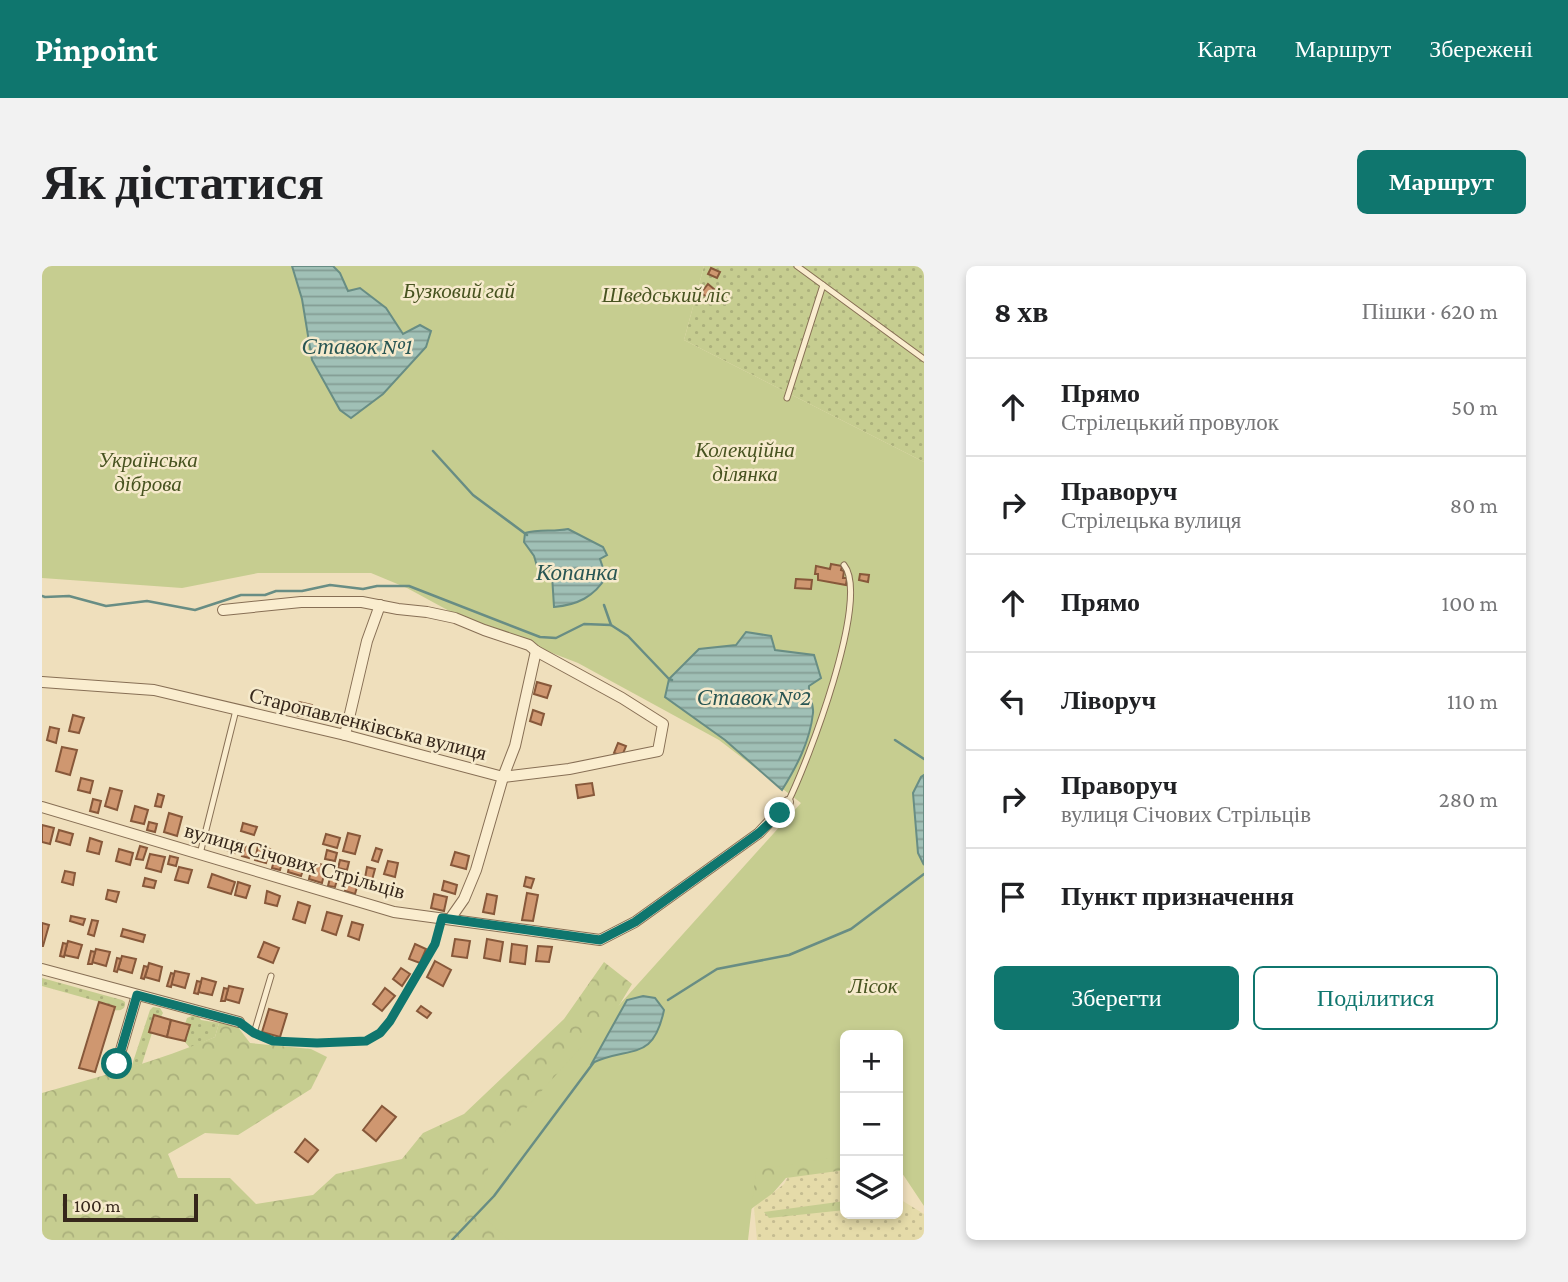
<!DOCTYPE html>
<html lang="uk">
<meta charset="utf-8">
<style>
body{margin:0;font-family:"Crimson Pro",serif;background:#f2f2f2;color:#202124}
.controls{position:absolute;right:21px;bottom:21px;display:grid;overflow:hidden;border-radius:10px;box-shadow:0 4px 10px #0003}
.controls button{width:63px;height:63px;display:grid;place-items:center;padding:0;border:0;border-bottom:2px solid #e0e0e0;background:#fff;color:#202124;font:35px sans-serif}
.scale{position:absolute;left:21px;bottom:18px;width:135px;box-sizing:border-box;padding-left:7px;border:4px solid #36271b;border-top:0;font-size:19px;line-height:24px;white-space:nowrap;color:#36271b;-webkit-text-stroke:5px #f6eacc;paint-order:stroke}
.stop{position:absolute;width:21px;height:21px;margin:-16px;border:5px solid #0f766e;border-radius:50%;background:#fff}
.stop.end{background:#0f766e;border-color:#fff;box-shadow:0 2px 7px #0008}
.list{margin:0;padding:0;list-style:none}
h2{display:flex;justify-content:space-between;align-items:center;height:91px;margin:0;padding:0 28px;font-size:30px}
h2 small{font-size:23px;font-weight:400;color:#757577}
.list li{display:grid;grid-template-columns:46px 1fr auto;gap:21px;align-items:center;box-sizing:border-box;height:98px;padding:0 28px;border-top:2px solid #e0e0e0}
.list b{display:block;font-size:26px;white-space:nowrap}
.list p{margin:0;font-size:23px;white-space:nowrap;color:#757577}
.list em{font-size:23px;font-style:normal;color:#757577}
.actions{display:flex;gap:14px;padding:21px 28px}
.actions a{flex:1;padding:16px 0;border:2px solid #0f766e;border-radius:10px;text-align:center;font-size:24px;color:#0f766e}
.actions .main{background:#0f766e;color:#fff}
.icon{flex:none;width:38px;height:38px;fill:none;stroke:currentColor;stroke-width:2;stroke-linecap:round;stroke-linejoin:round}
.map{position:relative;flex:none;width:882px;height:974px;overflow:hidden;border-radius:10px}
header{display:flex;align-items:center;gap:42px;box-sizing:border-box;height:98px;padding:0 35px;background:#0f766e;color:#fff}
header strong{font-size:33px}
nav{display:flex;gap:38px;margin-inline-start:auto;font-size:24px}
.intro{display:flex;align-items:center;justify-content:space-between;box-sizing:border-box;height:168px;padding:0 42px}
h1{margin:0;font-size:49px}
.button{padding:18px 32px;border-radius:10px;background:#0f766e;color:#fff;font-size:24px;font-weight:700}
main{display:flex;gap:42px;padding:0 42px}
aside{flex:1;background:#fff;border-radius:10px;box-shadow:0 4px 10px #0003}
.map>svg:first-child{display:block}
</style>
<header>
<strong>Pinpoint</strong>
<nav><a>Карта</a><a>Маршрут</a><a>Збережені</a></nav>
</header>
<div class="intro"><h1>Як дістатися</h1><a class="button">Маршрут</a></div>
<main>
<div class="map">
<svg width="882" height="974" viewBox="0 0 882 974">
<defs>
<pattern id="farmland-dots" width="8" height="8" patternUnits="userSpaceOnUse" patternTransform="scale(1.75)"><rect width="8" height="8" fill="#e5dba9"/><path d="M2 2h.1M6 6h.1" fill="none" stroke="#c5bc91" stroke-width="1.8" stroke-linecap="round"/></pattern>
<pattern id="grass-dots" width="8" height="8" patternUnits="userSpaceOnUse" patternTransform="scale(1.75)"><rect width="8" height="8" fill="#c6cd90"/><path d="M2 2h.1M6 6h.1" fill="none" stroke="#abb07c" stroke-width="1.8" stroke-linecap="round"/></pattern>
<pattern id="forest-crowns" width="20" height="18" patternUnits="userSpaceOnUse" patternTransform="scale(1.75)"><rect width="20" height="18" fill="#c6cd90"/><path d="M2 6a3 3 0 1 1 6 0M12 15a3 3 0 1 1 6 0" fill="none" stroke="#abb07c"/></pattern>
<pattern id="water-rules" width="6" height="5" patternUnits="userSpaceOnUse" patternTransform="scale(1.75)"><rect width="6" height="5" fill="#a0c0b6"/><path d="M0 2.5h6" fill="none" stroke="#839c93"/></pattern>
</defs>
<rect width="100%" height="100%" fill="#efdfbc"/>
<!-- farmland -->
<path fill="url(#farmland-dots)" d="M803,902v46h53v-16l26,16v26h-167l-3,-32 10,-12 9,-3 11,-9 4,-7z"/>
<!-- grass -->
<g fill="url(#grass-dots)">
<path d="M662,0h220v196l-240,-122z"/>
<path d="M0,712l80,22 3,2c1,8 -5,9 -11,8v-4l-72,-20z"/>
<path d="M111,741l7,1 3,5 -11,20 -10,31 -11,4 19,-58z"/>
<path d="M152,749l5,2 2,3 18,3 -4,14 -25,11 -5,-6 4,-17 -4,-1 2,-6z"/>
</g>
<!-- forest -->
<g fill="url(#forest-crowns)">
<path d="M562,696l28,22 -37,61 250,71v54l-59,8 -13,15 -34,25 3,22h-700v-147c59,-17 117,-32 173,-56l4,-14 20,-1 -1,5 12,16 61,6 16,8 -16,32 -73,46 -33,-2 -37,21 10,24h52l26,26 57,-9 23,-21 66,-15 21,-26 41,-19 100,-95z"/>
<path d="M803,935v9l-76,8 -5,-6z"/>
</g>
<!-- park -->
<path fill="#c6cd90" d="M0,0h662l-20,74 240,122v744l-26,-39v-132h-53v121l-89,14 -8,70h-239l-30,-27 14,-68 308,-342 -82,-63 -141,-77 -114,-44 -57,-31 -36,-15h-113l-76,15 -140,-10z"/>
<!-- water -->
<g fill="url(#water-rules)" stroke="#688d84" stroke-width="2">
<path d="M250,0h41l7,7 8,18 12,-3 26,20 17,26 17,-9 11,6 -5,16 -43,47 -32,24 -11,-8 -28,-50 -10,-61z"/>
<path d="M526,263l35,18 4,8 -7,4 6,18c-12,20 -29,28 -52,30l-2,-32 -5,-8 -10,-1 -3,-10 -10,-14 1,-9c14,-4 29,-1 43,-4z"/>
<path d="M704,366l25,4 4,14 39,5 7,23 -12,8c-1,9 5,18 4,27 -3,28 -16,53 -31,77l-57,-50 -60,-43 4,-18 30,-30 37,-4z"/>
<path d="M882,509v90l-6,-12 -5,-60 8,-16z"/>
<path d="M601,730l12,2 9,12c-11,53 -34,35 -72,53l35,-63z"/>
</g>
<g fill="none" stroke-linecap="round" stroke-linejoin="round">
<!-- stream -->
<g stroke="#688d84" stroke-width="2.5">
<path d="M391,185l40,44 54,40"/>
<path d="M0,330l3,1 24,-1 37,10 41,-5 48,9 46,-15h24l11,-4h26l28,-6 33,4 14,-3h32l131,51 16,1 28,-14 27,1 17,11 41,43 3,1"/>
<path d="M562,339l7,20"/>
<path d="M853,474l29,19"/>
<path d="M626,734l49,-31 72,-14 62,-26 73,-55"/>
<path d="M410,974l42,-44 100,-134"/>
</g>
</g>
<!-- building -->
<g fill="#cf9770" stroke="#87583a" stroke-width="2">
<path d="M669,2l9,4 -3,6 -9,-4z"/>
<path d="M666,18l6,5 -7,8 -6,-4z"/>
<path d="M789,298l11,2 -1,4 3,1 -1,7h4l-1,7 -28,-5v-6h-3l1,-8 14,3z"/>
<path d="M818,308l9,1 -1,7 -9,-2z"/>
<path d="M754,313l16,1 -1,9 -16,-1z"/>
<path d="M495,416l14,4 -4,12 -13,-4z"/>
<path d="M257,436l13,3 -2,13 -14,-3z"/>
<path d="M491,444l11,4 -3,11 -11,-4z"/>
<path d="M31,449l11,3 -5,15 -10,-2z"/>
<path d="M8,461l9,2 -3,14 -9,-3z"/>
<path d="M576,477l8,3 -4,10 -8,-3z"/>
<path d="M20,481l15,3 -7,25 -14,-4z"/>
<path d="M39,512l12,3 -3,12 -12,-3z"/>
<path d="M550,517l2,12 -16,3 -2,-13z"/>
<path d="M68,522l12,3 -5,19 -12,-4z"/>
<path d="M116,528l6,2 -3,11 -6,-1z"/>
<path d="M51,533l8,2 -3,12 -8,-2z"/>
<path d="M93,540l13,4 -4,14 -13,-3z"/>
<path d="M127,547l13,4 -5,19 -13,-4z"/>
<path d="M107,556l8,2 -2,8 -8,-2z"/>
<path d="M201,557l14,4 -3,8 -13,-4z"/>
<path d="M0,559l12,3 -4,16 -8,-2z"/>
<path d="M17,564l14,4 -3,11 -14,-4z"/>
<path d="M306,567l12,3 -5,18 -12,-3z"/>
<path d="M284,568l14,4 -3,10 -14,-4z"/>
<path d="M179,570l17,5 -3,12 -17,-6z"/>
<path d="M48,572l12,4 -3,12 -12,-3z"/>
<path d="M98,580l7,2 -4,12 -7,-1z"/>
<path d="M203,580l7,2 -3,10 -7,-2z"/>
<path d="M216,580l12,3 -4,14 -11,-3z"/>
<path d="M334,582l6,2 -4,12 -6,-2z"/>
<path d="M77,583l14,4 -3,12 -14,-4z"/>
<path d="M285,584l10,3 -2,8 -10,-2z"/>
<path d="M413,586l14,4 -3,13 -15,-4z"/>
<path d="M108,588l15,3 -4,15 -15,-4z"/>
<path d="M128,590l8,2 -2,8 -8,-2z"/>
<path d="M298,594l9,2 -2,8 -9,-2z"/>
<path d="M232,595l8,2 -2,7 -8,-2z"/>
<path d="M346,595l10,2 -3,14 -11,-3z"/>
<path d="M271,596l13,4 -4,17 -13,-4z"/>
<path d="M248,597l14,4 -3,9 -13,-4z"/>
<path d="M137,601l13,3 -4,13 -13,-3z"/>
<path d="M325,601l8,2 -3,11 -7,-2z"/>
<path d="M23,605l10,2 -2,12 -11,-3z"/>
<path d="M170,608l23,8 -4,12 -23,-7z"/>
<path d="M484,611l8,2 -3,9 -7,-2z"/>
<path d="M103,612l11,3 -2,7 -11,-2z"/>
<path d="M288,612l7,2 -2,7 -7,-1z"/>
<path d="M306,612l11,2 -4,14 -10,-3z"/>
<path d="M402,615l13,4 -2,9 -13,-4z"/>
<path d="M196,616l12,4 -4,12 -11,-3z"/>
<path d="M66,624l11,2 -3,10 -10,-3z"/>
<path d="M225,625l13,5 -3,10 -12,-3z"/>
<path d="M485,627l11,2 -5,26 -11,-1z"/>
<path d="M392,628l13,3 -3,14 -13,-3z"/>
<path d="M445,628l10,2 -3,18 -11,-2z"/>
<path d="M256,636l12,4 -5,17 -12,-4z"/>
<path d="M285,646l15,4 -6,19 -14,-5z"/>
<path d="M29,650l14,3 -2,6 -13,-4z"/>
<path d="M50,654l6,1 -4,15 -6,-2z"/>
<path d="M310,656l11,3 -4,15 -11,-4z"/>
<path d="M0,657l7,2 -6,21h-1z"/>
<path d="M81,663l22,6 -2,7 -22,-6z"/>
<path d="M413,673l15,2 -3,17 -15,-2z"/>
<path d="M445,673l16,3 -3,19 -16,-3z"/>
<path d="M26,675l14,4 -4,13 -14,-3z"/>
<path d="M222,676l15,6 -6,15 -15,-6z"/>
<path d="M21,677l4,1 -3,13 -4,-1z"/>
<path d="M373,678l11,5 -6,14 -11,-4z"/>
<path d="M470,678l15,2 -2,18 -15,-2z"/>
<path d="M496,680l14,1 -3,15 -13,-1z"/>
<path d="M54,683l14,3 -4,14 -14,-4z"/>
<path d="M49,685l4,1 -3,12h-4z"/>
<path d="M80,690l14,3 -4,14 -14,-4z"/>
<path d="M75,692l4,1 -4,13 -3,-1z"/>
<path d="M393,695l16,9 -8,16 -16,-9z"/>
<path d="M107,697l13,4 -3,14 -14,-4z"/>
<path d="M102,700l4,1 -4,12 -3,-1z"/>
<path d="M359,702l9,6 -8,12 -9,-7z"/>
<path d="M133,705l14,3 -4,14 -14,-4z"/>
<path d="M129,707l3,1 -3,13 -4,-1z"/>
<path d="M160,712l14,4 -4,13 -14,-3z"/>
<path d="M155,715l4,1 -3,12 -4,-1z"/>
<path d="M187,720l14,3 -4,14 -14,-4z"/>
<path d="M182,722l4,1 -3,12h-4z"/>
<path d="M343,722l10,8 -13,15 -9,-7z"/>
<path d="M57,736l16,5 -20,65 -16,-4z"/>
<path d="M379,740l10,7 -4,5 -10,-7z"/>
<path d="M227,743l18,5 -7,23 -18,-5z"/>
<path d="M112,749l17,5 -4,17 -18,-5z"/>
<path d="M129,754l19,5 -5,16 -18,-4z"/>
<path d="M340,840l14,11 -20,24 -13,-11z"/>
<path d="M263,873l13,11 -10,12 -13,-10z"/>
</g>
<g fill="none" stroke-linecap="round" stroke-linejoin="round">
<!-- service casing -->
<g stroke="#876f55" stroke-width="7">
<g id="service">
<path d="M755,0l26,19"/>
<path d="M745,132l36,-113 101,74"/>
<path d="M746,536c19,-38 83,-204 56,-237"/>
<path d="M158,588l36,-144"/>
<path d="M197,756l15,11 19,8 44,2 49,-2 14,-8 10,-12 45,-77 7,-26"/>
<path d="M212,767l17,-57"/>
</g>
</g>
<!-- minor casing -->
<g stroke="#876f55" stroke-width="12">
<g id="minor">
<path d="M0,416l112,8 191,45 158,42 66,-8 89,-18 5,-27 -41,-26 -86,-47 -7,-6 -45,-15 -29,-12 -28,-6 -29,-3 -36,-7h-61l-78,8"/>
<path d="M303,469l22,-94 13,-36"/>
<path d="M0,541l352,105 206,28 35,-18 124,-89 29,-31"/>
<path d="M408,653l14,-20 12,-29 27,-93 12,-31 21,-95"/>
<path d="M0,703l197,53"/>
<path d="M75,798l20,-69"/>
</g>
</g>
<!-- service -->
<use href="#service" stroke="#faedcf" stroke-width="5"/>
<!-- minor -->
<use href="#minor" stroke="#faedcf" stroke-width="10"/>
</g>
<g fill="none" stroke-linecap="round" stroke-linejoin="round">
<!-- route -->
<path stroke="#0f766e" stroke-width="9" d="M75,798l20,-69 102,27 15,11 19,8 44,2 49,-2 14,-8 10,-12 45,-77 7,-26 158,22 35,-18 124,-89 21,-20"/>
</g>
<g text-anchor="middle" stroke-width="5" stroke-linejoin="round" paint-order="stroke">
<!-- park labels -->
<g font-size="21" font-style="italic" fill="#475320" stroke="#f6eacc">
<text x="417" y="32">Бузковий гай</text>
<text x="624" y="36">Шведський ліс</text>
<text x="703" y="191">Колекційна<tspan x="703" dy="24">ділянка</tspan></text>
<text x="106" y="201">Українська<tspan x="106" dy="24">діброва</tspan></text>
<text x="831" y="727">Лісок</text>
</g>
<!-- street labels -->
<g font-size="21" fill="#36271b" stroke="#f6eacc">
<text transform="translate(326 458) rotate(14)" y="7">Старопавленківська вулиця</text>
<text transform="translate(253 595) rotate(16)" y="7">вулиця Січових Стрільців</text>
</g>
<!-- water labels -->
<g font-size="23" font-style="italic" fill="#295653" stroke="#f6eacc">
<text x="315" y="88">Ставок №1</text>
<text x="535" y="314">Копанка</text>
<text x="712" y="439">Ставок №2</text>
</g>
</g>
</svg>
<div class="controls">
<button>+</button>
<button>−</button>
<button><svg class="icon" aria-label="layers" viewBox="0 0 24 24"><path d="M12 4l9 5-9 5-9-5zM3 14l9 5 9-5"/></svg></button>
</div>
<div class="scale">100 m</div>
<div class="stop" style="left:75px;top:798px"></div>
<div class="stop end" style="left:738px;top:547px"></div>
</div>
<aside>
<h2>8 хв<small>Пішки · 620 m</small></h2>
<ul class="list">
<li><svg class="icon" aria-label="ahead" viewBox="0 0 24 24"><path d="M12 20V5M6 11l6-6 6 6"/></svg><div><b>Прямо</b><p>Стрілецький провулок</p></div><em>50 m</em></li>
<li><svg class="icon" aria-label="right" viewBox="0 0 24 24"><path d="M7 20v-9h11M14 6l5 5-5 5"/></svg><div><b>Праворуч</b><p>Стрілецька вулиця</p></div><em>80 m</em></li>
<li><svg class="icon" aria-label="ahead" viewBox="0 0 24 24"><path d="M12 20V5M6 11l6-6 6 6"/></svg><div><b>Прямо</b></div><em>100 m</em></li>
<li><svg class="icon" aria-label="left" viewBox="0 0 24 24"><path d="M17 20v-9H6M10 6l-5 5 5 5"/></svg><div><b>Ліворуч</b></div><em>110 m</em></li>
<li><svg class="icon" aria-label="right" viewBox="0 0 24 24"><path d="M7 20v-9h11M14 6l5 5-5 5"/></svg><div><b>Праворуч</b><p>вулиця Січових Стрільців</p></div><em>280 m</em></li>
<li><svg class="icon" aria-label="arrive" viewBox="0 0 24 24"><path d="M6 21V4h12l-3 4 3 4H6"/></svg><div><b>Пункт призначення</b></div></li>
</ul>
<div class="actions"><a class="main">Зберегти</a><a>Поділитися</a></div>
</aside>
</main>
